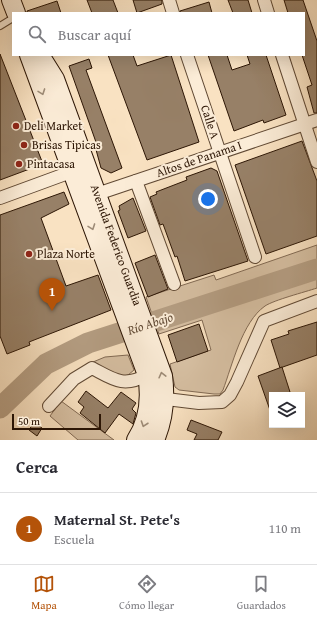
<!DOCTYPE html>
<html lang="es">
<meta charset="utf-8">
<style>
body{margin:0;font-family:"Gentium Book Plus",serif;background:#f2f2f3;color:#2b2b33}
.controls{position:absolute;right:12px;bottom:12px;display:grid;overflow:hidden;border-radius:0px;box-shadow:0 4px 16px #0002}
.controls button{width:36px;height:36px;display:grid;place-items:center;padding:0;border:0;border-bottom:1px solid #e1e1e2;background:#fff;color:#2b2b33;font:20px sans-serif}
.scale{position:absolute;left:12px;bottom:10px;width:89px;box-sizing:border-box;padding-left:4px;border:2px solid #2d1605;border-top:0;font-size:11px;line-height:14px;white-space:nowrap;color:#2d1605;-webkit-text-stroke:3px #fbecd7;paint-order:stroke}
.you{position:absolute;left:208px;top:199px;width:14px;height:14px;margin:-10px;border:3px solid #fff;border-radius:50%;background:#1a73e8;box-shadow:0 0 0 6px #1a73e833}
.badge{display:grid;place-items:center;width:26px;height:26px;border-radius:50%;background:#b45309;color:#fff;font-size:13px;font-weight:700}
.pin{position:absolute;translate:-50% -33px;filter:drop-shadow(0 1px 2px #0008)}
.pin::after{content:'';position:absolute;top:21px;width:14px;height:12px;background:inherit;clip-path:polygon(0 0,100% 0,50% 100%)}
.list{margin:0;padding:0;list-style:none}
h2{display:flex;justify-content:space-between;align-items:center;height:52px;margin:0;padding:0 16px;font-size:17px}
h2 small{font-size:13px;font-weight:400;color:#7c7c81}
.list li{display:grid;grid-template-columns:26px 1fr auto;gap:12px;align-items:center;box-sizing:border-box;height:72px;padding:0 16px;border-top:1px solid #e1e1e2}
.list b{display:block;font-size:15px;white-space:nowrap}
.list p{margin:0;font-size:13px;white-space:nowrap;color:#7c7c81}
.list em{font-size:13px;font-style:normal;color:#7c7c81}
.icon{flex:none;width:22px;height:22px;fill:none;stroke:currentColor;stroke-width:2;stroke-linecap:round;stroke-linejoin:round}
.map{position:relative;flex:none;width:317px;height:440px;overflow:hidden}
.search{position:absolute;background:#fff;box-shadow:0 4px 16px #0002;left:12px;right:12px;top:12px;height:44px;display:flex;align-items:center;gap:10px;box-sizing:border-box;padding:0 14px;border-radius:0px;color:#7c7c81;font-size:15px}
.sheet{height:124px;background:#fff}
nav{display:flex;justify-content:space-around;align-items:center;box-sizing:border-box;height:56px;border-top:1px solid #e1e1e2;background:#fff;font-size:11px;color:#7c7c81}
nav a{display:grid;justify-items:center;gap:2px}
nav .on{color:#b45309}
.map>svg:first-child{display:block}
</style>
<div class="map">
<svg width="317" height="440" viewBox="0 0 317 440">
<rect width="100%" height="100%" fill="#f9e2c2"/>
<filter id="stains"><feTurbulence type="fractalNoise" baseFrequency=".005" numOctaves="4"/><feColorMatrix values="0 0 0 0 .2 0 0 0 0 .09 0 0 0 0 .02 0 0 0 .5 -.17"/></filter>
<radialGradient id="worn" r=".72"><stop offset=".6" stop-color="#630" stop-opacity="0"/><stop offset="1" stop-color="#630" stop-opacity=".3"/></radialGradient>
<!-- green -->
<g fill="#d6bfa2" stroke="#826a54">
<path d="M317,245v43c-12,4 -43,12 -52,18 -23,16 -33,60 -42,84l-3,4h-6l-35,-4 -4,-3 -5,-23 41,-14 -9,-30 -43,14 -13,-37 68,-22 2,5z"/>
<path d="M128,355l6,15 -6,5 -9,3 -26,-16 12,-5z"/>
<path d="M61,401l53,39h-36l-28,-24z"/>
</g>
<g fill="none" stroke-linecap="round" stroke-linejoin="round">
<!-- river -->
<path stroke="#b49d82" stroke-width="21" d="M0,408l46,-44 42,-21 229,-74"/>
</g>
<!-- building -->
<g fill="#978067" stroke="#2d1605">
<path d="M87,0h26l5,13h-26z"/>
<path d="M133,0h29v4l-25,9z"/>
<path d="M228,0h20l4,13h-19z"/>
<path d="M284,0h19l14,41v72h-3l-7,-26 5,-2 -10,-30h2v-42h-16z"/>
<path d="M57,1l4,12h-34v-2z"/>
<path d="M209,2l3,11h-32v-2z"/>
<path d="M0,54l43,110 -43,16z"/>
<path d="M108,55h25l4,11 34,-11 28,87 -52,18z"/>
<path d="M208,55h19l5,15 18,-6 -3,-9h19l20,60 -22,8 -1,-3 -29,11z"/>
<path d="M89,59l3,9 -6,2 36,98 -11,5 -10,-5 -6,-22 2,-1 -28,-79z"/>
<path d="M302,141l15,40v55l-51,18 -31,-89z"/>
<path d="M211,168l6,3 31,90 -63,20 -8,-25 -2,1 -12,-33 -3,1 -10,-28 7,-3 -1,-2 31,-12 -1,-3z"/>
<path d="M64,192l5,12 -28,14 25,68 32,-11 13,35 -82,32 1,3 -23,9 -7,-18v-121z"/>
<path d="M133,198l13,33 -18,7 -10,-27 2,-1 -1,-4z"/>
<path d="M155,255l13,34 -20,8 -13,-34z"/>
<path d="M317,322v33l-37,13 -9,-28 18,-6 -1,-3z"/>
<path d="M199,324l9,27 -31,11 -9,-27z"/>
<path d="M282,367l8,25 -8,3h-10v17l-1,1 -13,-37z"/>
<path d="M86,391l22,17 13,-16 15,11 -4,6 4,4 -3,11 -14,-10 -14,19 -25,-20 4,-6 -6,-5z"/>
<path d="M191,420l31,12 -4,8h-24l3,-6 -10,-4z"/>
<path d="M34,422l8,6 -5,8 -8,-6z"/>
</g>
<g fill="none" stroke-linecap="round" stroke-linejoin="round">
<!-- lane casing -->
<g stroke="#604934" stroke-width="8">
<path id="lane" d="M0,26l13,-8"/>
</g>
<!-- street casing -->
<g stroke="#604934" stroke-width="14">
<g id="street">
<path d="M169,0l4,13"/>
<path d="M264,0l4,13"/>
<path d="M187,55l68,202"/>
<path d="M282,55l35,107"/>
<path d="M136,181l38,103"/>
<path d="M91,196l226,-76"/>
<path d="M0,198l79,-29"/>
<path d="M158,398l41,5 23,-1 8,-7 7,-13 27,-61 53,-20"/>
<path d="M49,406l25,-27 18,-11c21,11 31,20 55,7"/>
</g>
</g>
<!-- secondary casing -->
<g stroke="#2d1605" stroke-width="20">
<g id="secondary">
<path d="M11,0l5,13"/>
<path d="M29,55l118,320c4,23 2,45 -11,65"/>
<path d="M40,55l15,24 108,297c3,23 1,43 -8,64"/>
</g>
</g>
<!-- lane -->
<use href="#lane" stroke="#fbecd7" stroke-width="6"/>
<!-- street -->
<use href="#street" stroke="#fbecd7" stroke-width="12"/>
<!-- secondary -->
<use href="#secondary" stroke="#fbecd7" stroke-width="18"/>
</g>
<!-- one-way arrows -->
<defs><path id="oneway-chevron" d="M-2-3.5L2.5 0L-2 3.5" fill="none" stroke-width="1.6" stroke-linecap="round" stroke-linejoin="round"/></defs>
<g stroke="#9e8c78">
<use href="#oneway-chevron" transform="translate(42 92) rotate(70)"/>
<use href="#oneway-chevron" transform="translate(92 227) rotate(70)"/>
<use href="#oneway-chevron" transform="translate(162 375) rotate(-104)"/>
<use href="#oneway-chevron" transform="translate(144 424) rotate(109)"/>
</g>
<!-- markers -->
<g fill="#8f2418" stroke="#fbecd7" stroke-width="1.5">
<circle cx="16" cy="126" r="4"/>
<circle cx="24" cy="145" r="4"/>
<circle cx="19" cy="164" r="4"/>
<circle cx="29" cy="254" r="4"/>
</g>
<g text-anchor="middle" stroke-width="4" stroke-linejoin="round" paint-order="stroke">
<!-- street labels -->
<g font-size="12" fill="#2d1605" stroke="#fbecd7">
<text transform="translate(210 122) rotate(72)" y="4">Calle A</text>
<text transform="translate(199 159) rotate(-19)" y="4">Altos de Panama I</text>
<text transform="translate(116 245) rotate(70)" y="4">Avenida Federico Guardia</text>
</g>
<!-- poi labels -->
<g font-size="12" fill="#2d1605" stroke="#fbecd7" text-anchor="start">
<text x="24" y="130">Deli Market</text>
<text x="32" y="149">Brisas Tipicas</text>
<text x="27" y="168">Pintacasa</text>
<text x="37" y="258">Plaza Norte</text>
</g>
<!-- water labels -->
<g font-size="13" font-style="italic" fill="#634c37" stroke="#fbecd7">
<text transform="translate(150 323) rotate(-18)" y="5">Río Abajo</text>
</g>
</g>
<rect width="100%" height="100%" filter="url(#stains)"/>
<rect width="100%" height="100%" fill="url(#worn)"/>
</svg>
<div class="controls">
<button><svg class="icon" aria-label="layers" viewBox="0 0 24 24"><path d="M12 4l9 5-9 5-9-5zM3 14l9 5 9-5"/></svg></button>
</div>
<div class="scale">50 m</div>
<div class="you"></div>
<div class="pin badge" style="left:52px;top:311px">1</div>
<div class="search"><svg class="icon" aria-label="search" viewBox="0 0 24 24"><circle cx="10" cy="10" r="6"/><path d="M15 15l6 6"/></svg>Buscar aquí</div>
</div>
<section class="sheet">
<h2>Cerca<small></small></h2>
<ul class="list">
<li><span class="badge">1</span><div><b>Maternal St. Pete's</b><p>Escuela</p></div><em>110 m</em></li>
</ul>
</section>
<nav>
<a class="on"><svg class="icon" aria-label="map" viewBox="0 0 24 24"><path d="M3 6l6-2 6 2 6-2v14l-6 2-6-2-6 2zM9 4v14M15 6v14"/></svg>Mapa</a>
<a><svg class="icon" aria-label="directions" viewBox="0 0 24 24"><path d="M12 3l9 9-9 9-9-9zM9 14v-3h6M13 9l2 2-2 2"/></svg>Cómo llegar</a>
<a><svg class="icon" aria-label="saved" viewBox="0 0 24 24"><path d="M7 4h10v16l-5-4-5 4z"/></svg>Guardados</a>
</nav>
